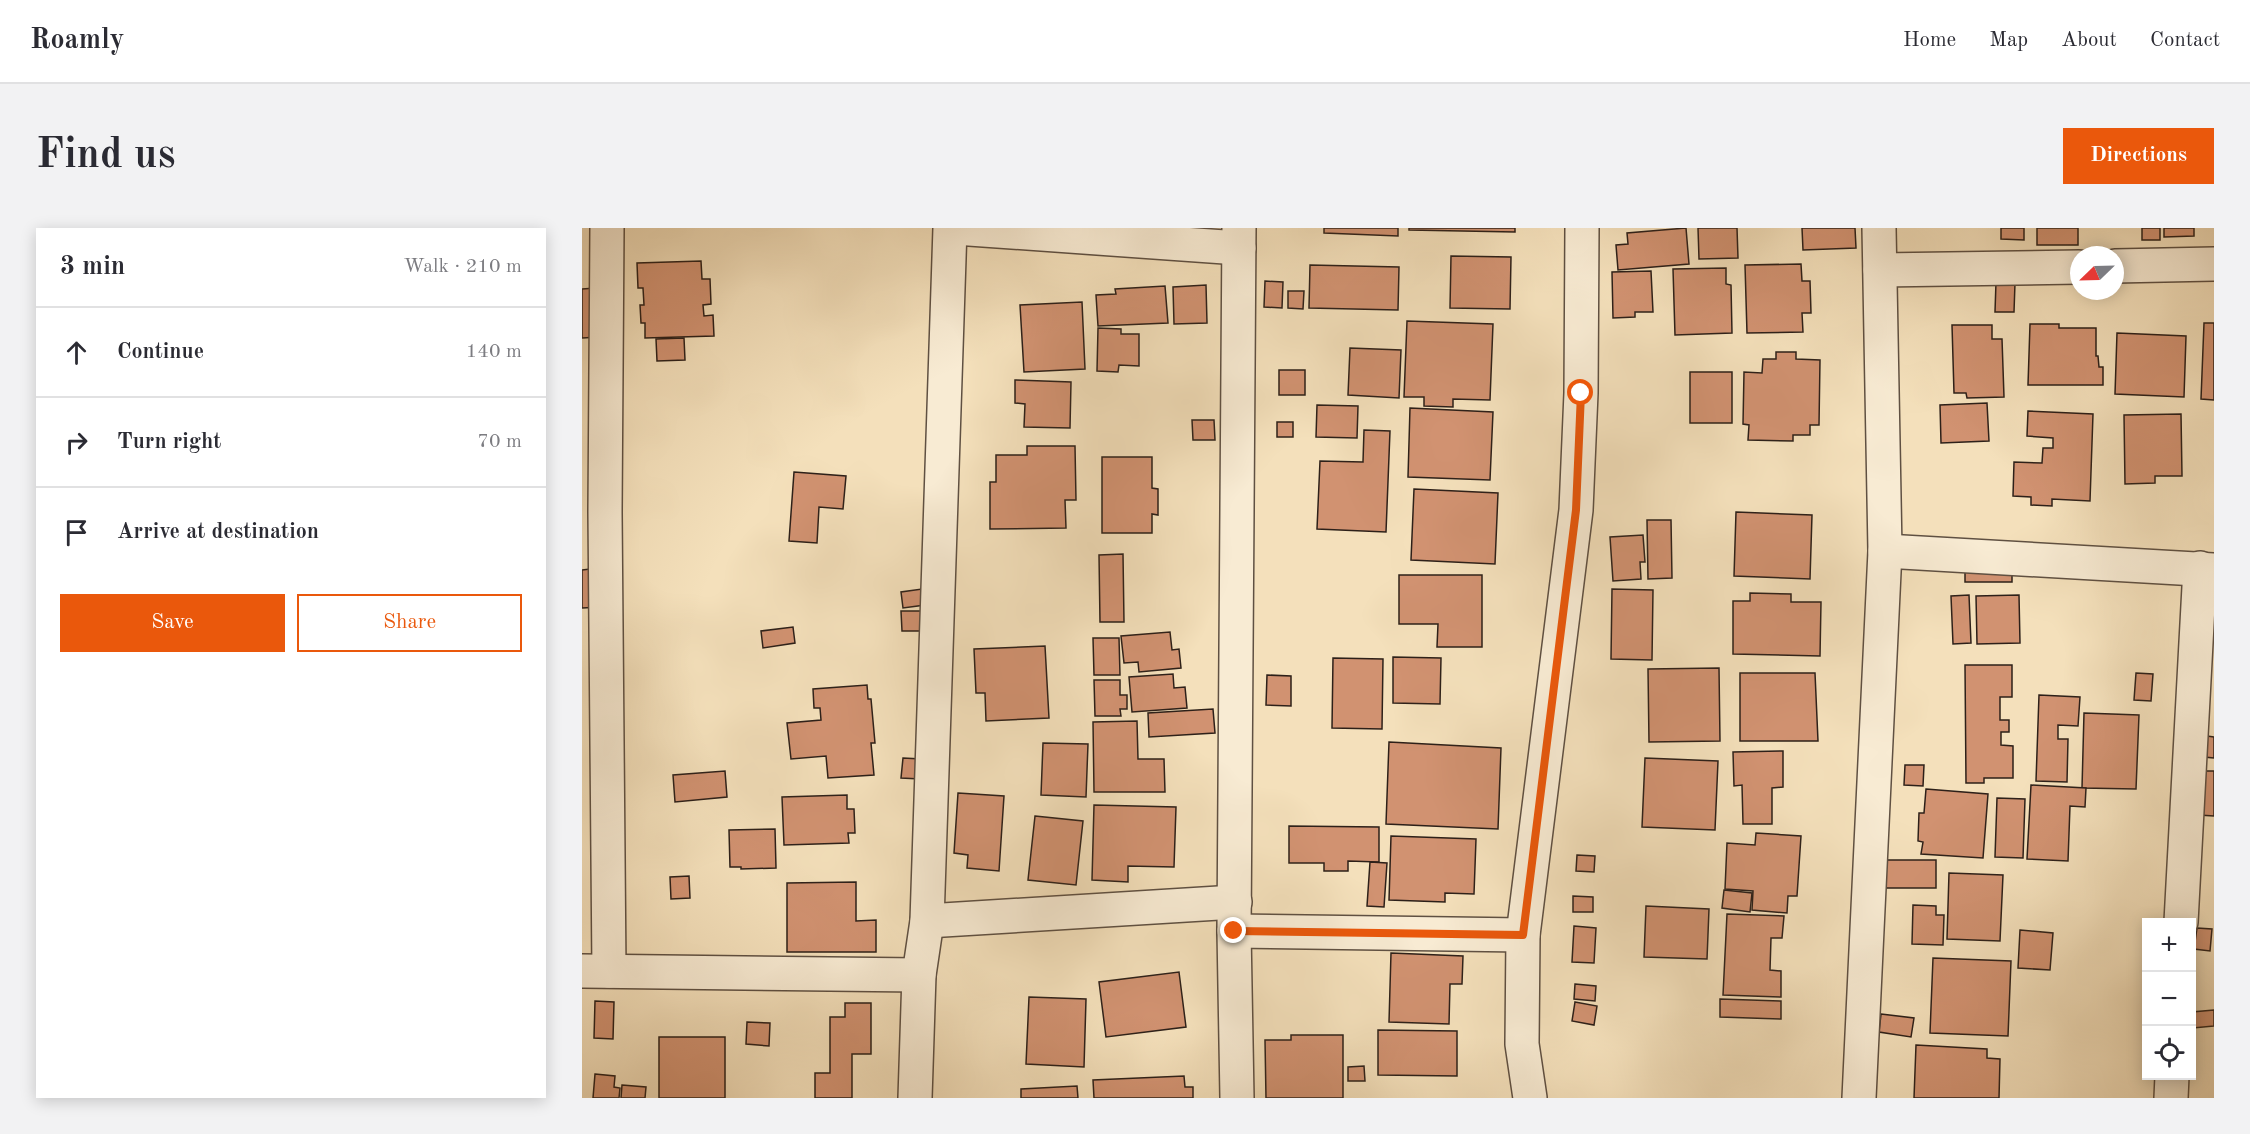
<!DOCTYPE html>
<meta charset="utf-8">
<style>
body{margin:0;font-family:"Old Standard TT",serif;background:#f2f2f3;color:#2b2b33}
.controls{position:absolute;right:18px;bottom:18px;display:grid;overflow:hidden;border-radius:0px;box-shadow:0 3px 15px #0003}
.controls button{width:54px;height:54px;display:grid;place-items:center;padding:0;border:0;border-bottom:2px solid #e1e1e2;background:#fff;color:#2b2b33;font:30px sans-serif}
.compass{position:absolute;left:1488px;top:18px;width:54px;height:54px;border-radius:50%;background:#fff;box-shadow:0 3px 15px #0003;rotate:247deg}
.stop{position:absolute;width:18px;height:18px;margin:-14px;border:4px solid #ea580c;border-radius:50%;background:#fff}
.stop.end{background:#ea580c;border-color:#fff;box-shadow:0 2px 6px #0008}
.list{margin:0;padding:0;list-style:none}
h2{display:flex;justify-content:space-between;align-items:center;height:78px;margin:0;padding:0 24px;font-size:26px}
h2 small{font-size:20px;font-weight:400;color:#7c7c81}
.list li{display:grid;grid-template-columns:39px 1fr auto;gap:18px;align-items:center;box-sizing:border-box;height:90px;padding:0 24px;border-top:2px solid #e1e1e2}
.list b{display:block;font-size:22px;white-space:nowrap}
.list em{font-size:20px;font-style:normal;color:#7c7c81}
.actions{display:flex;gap:12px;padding:18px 24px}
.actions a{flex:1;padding:14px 0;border:2px solid #ea580c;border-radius:0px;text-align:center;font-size:21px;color:#ea580c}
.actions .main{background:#ea580c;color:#fff}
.icon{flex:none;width:33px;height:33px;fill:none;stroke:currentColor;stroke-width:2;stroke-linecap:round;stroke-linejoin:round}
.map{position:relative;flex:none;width:1632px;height:870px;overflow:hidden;border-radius:0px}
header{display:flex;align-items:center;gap:36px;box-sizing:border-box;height:84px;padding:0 30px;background:#fff;border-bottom:2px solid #e1e1e2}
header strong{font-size:28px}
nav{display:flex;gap:33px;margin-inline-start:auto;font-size:21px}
.intro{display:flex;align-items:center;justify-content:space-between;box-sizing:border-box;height:144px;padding:0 36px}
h1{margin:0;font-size:42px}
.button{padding:15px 27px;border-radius:0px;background:#ea580c;color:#fff;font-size:21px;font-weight:700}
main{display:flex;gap:36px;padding:0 36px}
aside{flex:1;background:#fff;border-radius:0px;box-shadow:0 3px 15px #0003}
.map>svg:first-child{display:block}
</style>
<header>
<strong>Roamly</strong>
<nav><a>Home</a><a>Map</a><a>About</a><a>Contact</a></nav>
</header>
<div class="intro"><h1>Find us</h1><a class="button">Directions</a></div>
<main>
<aside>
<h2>3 min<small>Walk · 210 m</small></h2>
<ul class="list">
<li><svg class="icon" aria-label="ahead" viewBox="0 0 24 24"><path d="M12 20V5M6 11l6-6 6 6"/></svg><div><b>Continue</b></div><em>140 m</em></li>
<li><svg class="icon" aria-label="right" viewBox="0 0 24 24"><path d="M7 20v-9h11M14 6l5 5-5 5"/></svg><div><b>Turn right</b></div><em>70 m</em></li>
<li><svg class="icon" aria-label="arrive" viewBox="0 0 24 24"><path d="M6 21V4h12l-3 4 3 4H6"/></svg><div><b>Arrive at destination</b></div></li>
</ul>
<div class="actions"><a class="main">Save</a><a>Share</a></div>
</aside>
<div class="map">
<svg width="1632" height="870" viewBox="0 0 1632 870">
<rect width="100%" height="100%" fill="#f4e0bb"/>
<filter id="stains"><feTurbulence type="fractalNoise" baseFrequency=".00333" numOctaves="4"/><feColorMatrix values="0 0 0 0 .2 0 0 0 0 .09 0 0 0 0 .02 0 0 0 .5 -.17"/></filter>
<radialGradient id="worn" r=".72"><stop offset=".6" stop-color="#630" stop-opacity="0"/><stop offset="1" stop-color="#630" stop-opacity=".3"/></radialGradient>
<!-- building -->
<g fill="#d19271" stroke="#2d2019" stroke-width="1.5">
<path d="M742,0h74v8l-74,-3z"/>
<path d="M827,0h106v4l-106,-2z"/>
<path d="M1104,0l3,36 -71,6 -2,-25 12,-1 -1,-11z"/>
<path d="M1116,0h39l1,30 -39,1z"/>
<path d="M1220,0h53l1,20 -53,2z"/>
<path d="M1419,0h23v12l-23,-1z"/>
<rect x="1455" y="0" width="41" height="17"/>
<rect x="1560" y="0" width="18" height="12"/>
<path d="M1582,0h30v8l-30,1z"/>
<path d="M869,28l60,1 -1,52 -60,-1z"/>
<path d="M119,33l1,18h8l1,25 -8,1 1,11 9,-1 1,21 -69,2v-15h-4l-1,-18h4l-1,-17h-5l-1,-25z"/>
<path d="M1219,36l1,17h8l1,32h-9l1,19 -56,1 -2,-68z"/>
<path d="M728,37l89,2 -1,43 -89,-2z"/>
<path d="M1144,40v16l5,1 1,48 -57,2 -2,-66z"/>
<path d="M1069,43l2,41h-18v5l-22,1 -1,-46z"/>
<path d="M683,53l18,1 -1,26 -18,-1z"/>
<path d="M1414,54l19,1 -1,29h-19z"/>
<path d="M624,57l1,38 -33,1 -1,-37z"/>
<path d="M583,58l3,37 -70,3 -2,-31 20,-1 -1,-5z"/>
<path d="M13,60l4,49 -17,1v-49z"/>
<path d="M706,63h16l-1,18 -15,-1z"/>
<path d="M500,74l3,67 -61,3 -4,-67z"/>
<path d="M825,93l86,3 -3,76 -37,-1v8l-29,-1v-9h-20z"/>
<path d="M1622,95h10v77l-13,-1z"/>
<path d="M1448,96h29v4h37v28h2l1,11h4v18h-75z"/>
<path d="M1370,97h40v14h10l2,58 -37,1 -1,-5h-12z"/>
<path d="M516,100l23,1v5h18v32l-20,-1 -1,7 -21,-1z"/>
<path d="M1535,105l69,3 -2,61 -69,-3z"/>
<path d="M102,110l1,22 -28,1 -1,-22z"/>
<path d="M768,120l51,2 -2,48 -51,-3z"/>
<path d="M1194,124h20v7l24,1 -1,65h-9v10h-17v6l-45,-1 1,-15 -6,-1 1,-52 18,1 1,-14h13z"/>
<rect x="697" y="142" width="26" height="25"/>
<rect x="1108" y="144" width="42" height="51"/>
<path d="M433,152l56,2 -1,46 -46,-1 1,-23 -10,-1z"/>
<path d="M1405,175l2,38 -48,2 -1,-38z"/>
<path d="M735,177l41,1 -1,32 -41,-1z"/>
<path d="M828,180l83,4 -3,68 -82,-3z"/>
<path d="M1446,183l65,3 -3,87 -38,-2v7l-21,-1v-8l-18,-1 1,-34 28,1 1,-15h10v-10l-26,-2z"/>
<path d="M1599,186l1,62h-27v7l-30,1 -1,-69z"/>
<path d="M610,192h22l1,20h-22z"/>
<rect x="695" y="194" width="16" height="15"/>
<path d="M782,202l26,1 -4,101 -69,-3 3,-68 43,1z"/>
<path d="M445,218h48l1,54h-11l1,28 -76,1v-47h6v-27h31z"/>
<path d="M520,229h50v31l6,1v26l-6,-1v19h-50z"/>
<path d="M212,244l52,4 -3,33 -24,-2 -2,36 -28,-2z"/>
<path d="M832,261l84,4 -3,71 -84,-4z"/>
<path d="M1154,284l76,3 -2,64 -76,-3z"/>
<path d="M1065,292h24l1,58 -24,1z"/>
<path d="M1061,307l2,27h-5l1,17 -28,2 -3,-44z"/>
<path d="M541,326l1,68h-24l-1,-67z"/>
<path d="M16,340l3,39 -19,1v-38z"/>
<rect x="1383" y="342" width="47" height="12"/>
<path d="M817,347h83v72h-45l1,-23h-39z"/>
<path d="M340,361l3,16 -22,3 -2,-16z"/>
<path d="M1030,361l41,1 -1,70 -41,-1z"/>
<path d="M1168,365l41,1v8h30l-1,54 -87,-2v-53h17z"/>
<path d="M1387,367l2,48 -18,1 -2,-48z"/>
<path d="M1437,367l1,48 -43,1 -1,-48z"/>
<path d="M319,383h25v20h-24z"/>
<path d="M211,399l2,16 -32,5 -2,-17z"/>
<path d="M588,404l2,18 7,-1 2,19 -42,4 -1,-10 -14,1 -3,-27z"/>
<path d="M511,410h26l1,37h-26z"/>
<path d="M463,418l4,72 -63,3 -1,-28h-9l-2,-44z"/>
<path d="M811,429l48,1 -1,46 -47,-1z"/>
<path d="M751,430l50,1 -1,70 -50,-1z"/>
<path d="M1383,437h47v32h-12v23h9v12h-8v13l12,1v32h-29v5h-18z"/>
<path d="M1137,440l1,73 -71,1 -1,-73z"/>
<path d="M1158,445h75l3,68h-78z"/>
<path d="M1554,445l17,1 -2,27 -17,-1z"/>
<path d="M591,446l1,14 11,-1 2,21 -55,4 -3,-35z"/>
<path d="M685,447l24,1v30l-25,-1z"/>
<path d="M512,452h26v15h7v14h-7l1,7h-26z"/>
<path d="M285,457l1,14h3l4,44h-4l3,32 -46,3 -2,-22 -35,3 -4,-36 34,-3 -1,-12h-6l-1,-19z"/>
<path d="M1457,467l41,2 -2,29 -20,-1v14h10l-1,43 -31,-1z"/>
<path d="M631,481l2,24 -66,4 -1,-24z"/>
<path d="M1502,485l55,2 -3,74 -54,-1z"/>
<path d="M555,493l1,38h26l1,33h-71l-1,-70z"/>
<path d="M1625,508l7,1v21l-10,-1z"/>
<path d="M807,514l112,6 -3,81 -112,-5z"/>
<path d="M461,515l45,1 -2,53 -45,-2z"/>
<path d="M1201,523v36l-11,1v36h-29l-1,-39 -8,1 -1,-34z"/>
<path d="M321,530l18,1 -1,20 -19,-1z"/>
<path d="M1063,530l73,3 -3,69 -73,-3z"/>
<path d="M1323,537h19l-1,21 -19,-1z"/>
<path d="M143,543l2,26 -52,5 -2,-27z"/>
<path d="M1620,543h12v45l-15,-1z"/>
<path d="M1449,557l55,3 -1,19 -15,-1 -2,55 -41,-2z"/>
<path d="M1344,561l62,5 -5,64 -62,-4 2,-12 -5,-1 1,-28h5z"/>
<path d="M376,565l46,3 -5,75 -32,-3 1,-13 -14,-2z"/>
<path d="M265,567v14h7l1,24h-7l1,10 -65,2 -2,-48z"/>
<path d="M1415,570l28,1 -2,59 -28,-1z"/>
<path d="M512,577l82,2 -2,60 -46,-1v16l-36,-2z"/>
<path d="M453,588l48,5 -7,64 -48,-5z"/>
<path d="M707,598l90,1v35l-31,-1v10h-24v-8h-35z"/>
<path d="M193,601l1,39 -35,1v-2h-11l-1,-37z"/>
<path d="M1174,605l45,3 -4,60h-9l-1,17 -35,-3 1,-19 -28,-2 2,-46 28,2z"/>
<path d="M809,608l85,3 -2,55 -29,-1v9l-56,-2z"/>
<path d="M995,627l18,1 -1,16 -18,-1z"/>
<rect x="1304" y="632" width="50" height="28"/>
<path d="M788,634l17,1 -3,44 -17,-1z"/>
<path d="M1367,645l54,2 -3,66 -53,-2z"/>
<path d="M107,648l1,22 -19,1 -1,-22z"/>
<path d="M274,654v39l20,-1v32h-89v-69z"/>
<path d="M1142,662l28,3 -2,19 -28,-4z"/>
<path d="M991,668l20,1v15h-20z"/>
<path d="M1331,677l23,1v9h8l-1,30 -31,-1z"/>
<path d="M1064,678l63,3 -2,50 -63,-2z"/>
<path d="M1145,686l57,2 -2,22h-11l-1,32 11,1v26l-58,-2z"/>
<path d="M992,698l22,2 -2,35 -22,-1z"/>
<path d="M1615,700l15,1 -2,22 -16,-2z"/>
<path d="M1438,702l33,3 -3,37 -32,-2z"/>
<path d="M809,725l72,3 -1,28h-12l-1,40 -60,-2z"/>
<path d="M1351,730l78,3 -3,75 -78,-3z"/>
<path d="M597,744l7,55 -80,10 -7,-55z"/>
<path d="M993,756l21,2 -1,15 -21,-2z"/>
<path d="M447,769l57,2 -2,68 -58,-3z"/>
<path d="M1138,771l61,2v18l-61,-2z"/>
<path d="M13,773l19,1 -1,37 -19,-1z"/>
<path d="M993,774l22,4 -3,19 -22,-4z"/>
<path d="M263,775h26v51h-19v44h-37v-25h15v-56h15z"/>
<path d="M1632,782v16l-21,2 -1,-16z"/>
<path d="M1299,786l33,4 -3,19 -32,-5z"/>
<path d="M165,794l23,1 -1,23 -23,-2z"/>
<path d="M796,802l79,1v45l-79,-1z"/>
<path d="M709,807h52v63h-77l-1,-58h26z"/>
<rect x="77" y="809" width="66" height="61"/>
<path d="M1334,817l71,4v9l13,1 -1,39h-85z"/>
<path d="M782,838l1,15h-17v-14z"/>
<path d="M13,846l20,2 -1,11 6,1 -1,10h-26z"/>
<path d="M602,848l1,11h8v11h-99l-1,-18z"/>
<path d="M40,857l24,2 -1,11h-24z"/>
<path d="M495,858l1,12h-57v-9z"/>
</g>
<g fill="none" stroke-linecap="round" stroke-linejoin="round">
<!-- minor casing -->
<g stroke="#5f5042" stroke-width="36">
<g id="minor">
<path d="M25,0l-2,284 4,459"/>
<path d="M373,0l284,20"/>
<path d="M1533,38l99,-2"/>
<path d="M1298,42l199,-3"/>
<path d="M1303,323l329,19"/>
<path d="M345,693l308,-19"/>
<path d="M1599,694l19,-354"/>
<path d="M652,703l289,4"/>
<path d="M0,743l337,4"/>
<path d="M333,870l4,-123 8,-54 23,-693"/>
<path d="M655,870l-3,-167 5,-703"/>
<path d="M948,870l-8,-54 1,-109 53,-425 5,-117 1,-165"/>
<path d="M1277,870l26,-547 -6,-323"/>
<path d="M1589,870l1,-22"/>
</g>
</g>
<!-- minor -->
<use href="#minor" stroke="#f8ebd3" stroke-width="33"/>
</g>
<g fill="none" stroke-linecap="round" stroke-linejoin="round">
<!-- route -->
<path stroke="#ea580c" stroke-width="8" d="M652,703l289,4 53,-425 5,-117"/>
</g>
<rect width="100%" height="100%" filter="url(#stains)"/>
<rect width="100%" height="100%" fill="url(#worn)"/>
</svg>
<div class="controls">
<button>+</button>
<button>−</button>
<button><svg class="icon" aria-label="locate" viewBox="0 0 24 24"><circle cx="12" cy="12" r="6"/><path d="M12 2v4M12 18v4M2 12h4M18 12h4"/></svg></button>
</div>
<svg class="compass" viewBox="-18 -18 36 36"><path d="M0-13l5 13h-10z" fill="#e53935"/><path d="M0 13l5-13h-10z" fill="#7c7c81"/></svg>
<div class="stop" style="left:999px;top:165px"></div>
<div class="stop end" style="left:652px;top:703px"></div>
</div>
</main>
